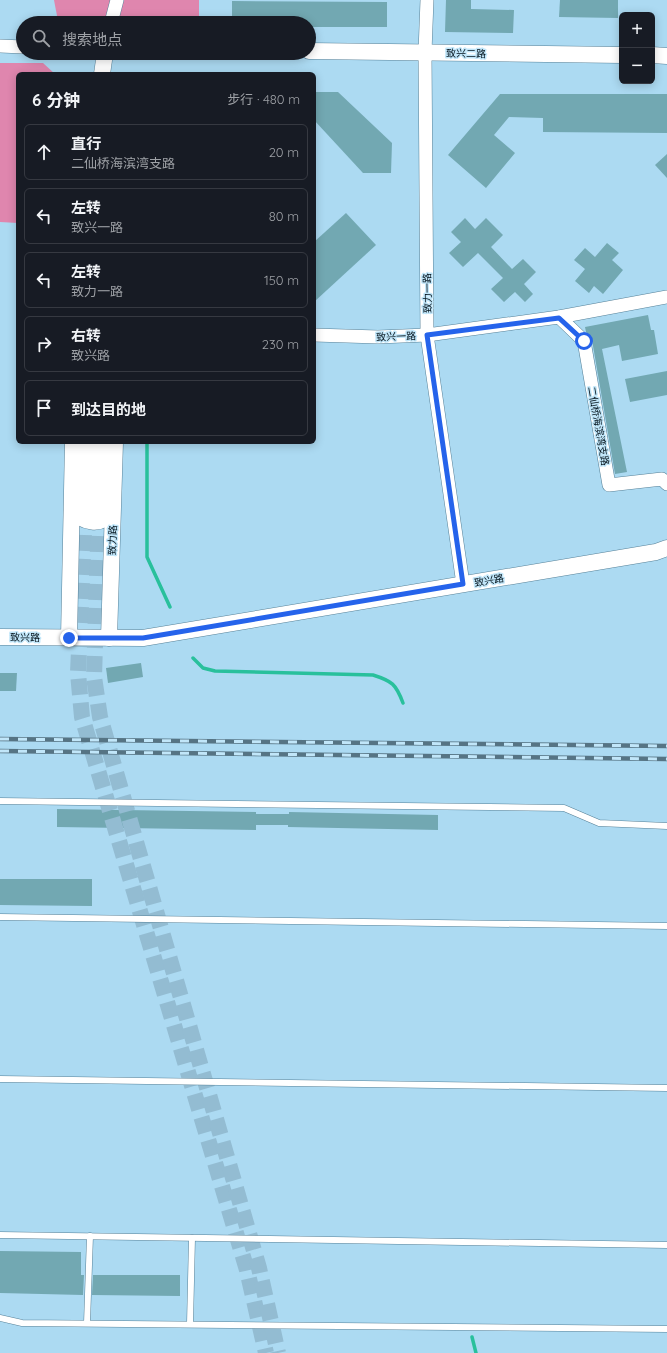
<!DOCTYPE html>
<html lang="zh">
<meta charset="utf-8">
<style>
body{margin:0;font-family:Quicksand,"Noto Sans SC",sans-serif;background:#242831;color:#f1f3f6}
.controls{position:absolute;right:12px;top:12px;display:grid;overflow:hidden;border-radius:6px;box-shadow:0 2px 10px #0003}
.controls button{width:36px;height:36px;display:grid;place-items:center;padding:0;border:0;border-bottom:1px solid #363941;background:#171b24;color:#f1f3f6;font:20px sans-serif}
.stop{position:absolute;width:12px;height:12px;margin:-9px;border:3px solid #2563eb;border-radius:50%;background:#fff}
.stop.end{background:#2563eb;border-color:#fff;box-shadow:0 1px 4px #0008}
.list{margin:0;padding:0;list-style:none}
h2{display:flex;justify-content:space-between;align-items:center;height:52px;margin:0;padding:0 16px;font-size:17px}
h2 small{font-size:13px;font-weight:400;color:#9ea1a6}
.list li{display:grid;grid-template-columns:26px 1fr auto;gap:12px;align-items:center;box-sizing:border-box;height:56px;margin:0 8px 8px;padding:0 8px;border:1px solid #363941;border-radius:6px}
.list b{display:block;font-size:15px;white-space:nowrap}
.list p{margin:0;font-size:13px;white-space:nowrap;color:#9ea1a6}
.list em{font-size:13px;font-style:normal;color:#9ea1a6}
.icon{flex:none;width:22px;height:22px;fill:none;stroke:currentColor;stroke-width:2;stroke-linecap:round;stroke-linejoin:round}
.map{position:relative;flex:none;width:667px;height:1353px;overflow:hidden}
.search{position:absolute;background:#171b24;box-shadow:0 2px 10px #0003;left:16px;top:16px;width:300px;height:44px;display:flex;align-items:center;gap:10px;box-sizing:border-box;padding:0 14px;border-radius:22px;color:#9ea1a6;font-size:15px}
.panel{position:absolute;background:#171b24;box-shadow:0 2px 10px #0003;left:16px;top:72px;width:300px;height:372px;border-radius:6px}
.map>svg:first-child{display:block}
</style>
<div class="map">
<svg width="667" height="1353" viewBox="0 0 667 1353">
<rect width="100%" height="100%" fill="#acdaf2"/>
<!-- green -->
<g fill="#df86ae">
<path d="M54,0h145v23h-105l-36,-2z"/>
<path d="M0,63h43l12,11h-37v149l-18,-1z"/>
</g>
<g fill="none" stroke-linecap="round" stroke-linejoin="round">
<!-- stream -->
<g stroke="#29c09c" stroke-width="3.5">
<path d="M147,442v115l23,50"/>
<path d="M193,658l10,10 12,3 158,4c19,6 23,9 30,28"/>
<path d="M472,1337l4,16"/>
</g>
</g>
<!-- building -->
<g fill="#72a8b2">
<path d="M446,0h25v9l43,1 -1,23 -68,-1z"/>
<path d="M560,0h58v18l-59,-1z"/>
<path d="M232,1l155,1v25h-78v-4h-77z"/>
<path d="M314,92h24l54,51 -1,30h-28l-49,-53z"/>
<path d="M500,94h167v39l-124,-1v-14l-34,-1 -15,18 21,18 -29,35 -38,-33z"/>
<path d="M667,154v24l-12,-13z"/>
<path d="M346,213l30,32 -62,57v-60z"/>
<path d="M465,218l10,11 11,-11 17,17 -12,12 21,22 11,-10 13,13 -12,12 9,10 -8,8 -10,-10 -11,10 -13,-13 12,-11 -25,-25 -15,14 -14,-14 12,-11 -10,-10z"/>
<path d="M607,243l12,10 -7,7 11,10 -20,24 -9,-8 -5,7 -14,-12 10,-12 -11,-9 11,-12 10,9z"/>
<path d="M648,315l3,15h3l4,24 -36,7 -3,-16 -17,4 25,123 -12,2 -23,-134 -6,-8 -1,-5z"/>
<path d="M667,371v24l-37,7 -5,-23z"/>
<path d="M141,663l2,14 -35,6 -2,-15z"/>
<path d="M0,673h17l-1,18h-16z"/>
<path d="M57,809l199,3v2h33v-2l149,3v15l-150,-3v-2h-32v5l-199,-3z"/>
<path d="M0,879h92v27l-92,-1z"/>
<path d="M0,1251l81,1v23h3l-1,20 -83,-2z"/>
<path d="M93,1275h87v21l-88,-1z"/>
</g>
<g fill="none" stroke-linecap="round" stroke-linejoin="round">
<!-- tertiary-tunnel -->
<g stroke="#93bcd2" stroke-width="16" stroke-dasharray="16 8" stroke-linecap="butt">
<path d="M85,511l-7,162 4,44 165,553 19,83"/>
<path d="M99,512l-5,165 6,40 159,551 19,85"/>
</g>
<!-- service casing -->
<g stroke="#568198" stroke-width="7">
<g id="service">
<path d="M0,801l564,7 35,15 68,3"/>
<path d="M0,917l667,9"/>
<path d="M0,1079l667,9"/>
<path d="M0,1235l667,10"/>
<path d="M0,1318l22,5 645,6"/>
<path d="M87,1323l3,-87"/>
<path d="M190,1324l2,-86"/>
</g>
</g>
<!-- minor casing -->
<g stroke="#568198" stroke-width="14">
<g id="minor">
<path d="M427,0l-2,52 2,283 36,249"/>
<path d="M111,23l6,-23"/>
<path d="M0,46l23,1"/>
<path d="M559,317l25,24 25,144 53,-6 5,5"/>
<path d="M314,335l64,2 49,-2 132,-18 108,-20"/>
</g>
</g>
<!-- tertiary casing -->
<g stroke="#568198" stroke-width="17">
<g id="tertiary">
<path d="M309,51l313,4"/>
<path d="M652,55l15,1"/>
<path d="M102,74l3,-21"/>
<path d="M72,510c11,13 29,17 40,2"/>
<path d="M85,511l2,-69"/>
<path d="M99,512l2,-70"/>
<path d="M0,637l143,1 513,-86 11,-4"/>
<path d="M69,638l4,-196"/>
<path d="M109,638l6,-196"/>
</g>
</g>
<!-- service -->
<use href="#service" stroke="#fff" stroke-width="6"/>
<!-- minor -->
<use href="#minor" stroke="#fff" stroke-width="13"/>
<!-- tertiary -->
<use href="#tertiary" stroke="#fff" stroke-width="16"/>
<!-- rail casing -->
<g stroke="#567484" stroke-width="4.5">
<g id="rail">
<path d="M0,739l667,7"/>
<path d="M0,751l667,8"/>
</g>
</g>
<!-- rail -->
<use href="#rail" stroke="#c1e6f9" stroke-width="3" stroke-dasharray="9" stroke-linecap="butt"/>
</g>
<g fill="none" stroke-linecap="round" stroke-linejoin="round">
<!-- route -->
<path stroke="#2563eb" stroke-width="5" d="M69,638h74l320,-54 -36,-249 132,-17 25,23"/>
</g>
<g text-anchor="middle" stroke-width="3" stroke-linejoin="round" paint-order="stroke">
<!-- street labels -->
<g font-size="10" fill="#03121b" stroke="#c1e6f9">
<text transform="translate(466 53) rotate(1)" y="4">致兴二路</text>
<text transform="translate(427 293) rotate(-91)" y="4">致力一路</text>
<text transform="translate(396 336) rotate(-2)" y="4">致兴一路</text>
<text transform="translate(599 426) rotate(80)" y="4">二仙桥海滨湾支路</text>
<text transform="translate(112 540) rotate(-88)" y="4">致力路</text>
<text transform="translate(489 580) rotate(-10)" y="4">致兴路</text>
<text transform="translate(25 637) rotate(1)" y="4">致兴路</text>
</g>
</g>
</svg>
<div class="controls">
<button>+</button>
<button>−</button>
</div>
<div class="stop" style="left:584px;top:341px"></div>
<div class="stop end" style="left:69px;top:638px"></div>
<div class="search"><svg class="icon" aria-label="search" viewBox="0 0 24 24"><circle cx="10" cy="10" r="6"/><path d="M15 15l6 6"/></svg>搜索地点</div>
<section class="panel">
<h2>6 分钟<small>步行 · 480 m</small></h2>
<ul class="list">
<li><svg class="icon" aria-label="ahead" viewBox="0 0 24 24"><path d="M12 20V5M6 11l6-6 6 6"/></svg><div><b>直行</b><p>二仙桥海滨湾支路</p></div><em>20 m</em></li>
<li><svg class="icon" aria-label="left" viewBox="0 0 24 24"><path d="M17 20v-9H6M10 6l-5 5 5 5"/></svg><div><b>左转</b><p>致兴一路</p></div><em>80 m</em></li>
<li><svg class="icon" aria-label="left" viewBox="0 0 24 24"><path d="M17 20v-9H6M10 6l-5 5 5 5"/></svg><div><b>左转</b><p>致力一路</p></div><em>150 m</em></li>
<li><svg class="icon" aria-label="right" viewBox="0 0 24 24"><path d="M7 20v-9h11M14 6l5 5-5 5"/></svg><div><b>右转</b><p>致兴路</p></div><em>230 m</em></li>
<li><svg class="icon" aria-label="arrive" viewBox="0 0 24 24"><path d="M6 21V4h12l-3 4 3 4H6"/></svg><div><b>到达目的地</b></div></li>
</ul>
</section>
</div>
